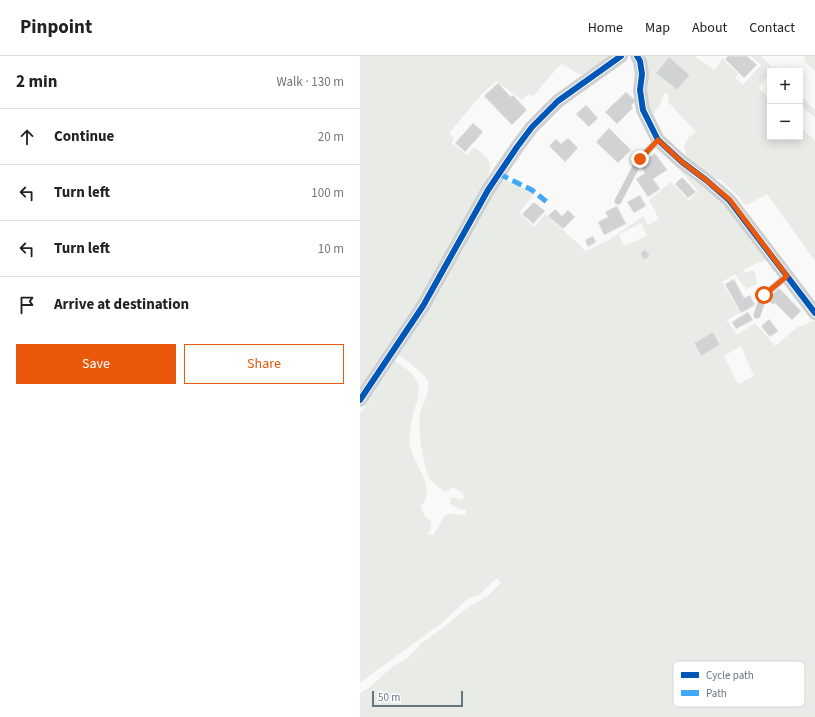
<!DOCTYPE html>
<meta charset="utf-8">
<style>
body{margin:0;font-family:"Source Sans 3",sans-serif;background:#f6f6f6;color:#222}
.controls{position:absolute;right:12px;top:12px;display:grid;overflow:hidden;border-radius:0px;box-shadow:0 2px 10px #0003}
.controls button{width:36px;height:36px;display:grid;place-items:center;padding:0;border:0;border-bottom:1px solid #e0e0e0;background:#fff;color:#222;font:20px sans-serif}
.scale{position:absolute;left:12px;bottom:10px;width:91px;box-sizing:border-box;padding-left:4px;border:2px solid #657683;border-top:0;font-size:11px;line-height:14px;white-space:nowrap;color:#657683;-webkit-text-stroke:3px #fff;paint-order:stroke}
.stop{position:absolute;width:12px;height:12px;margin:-9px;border:3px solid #ea580c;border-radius:50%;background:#fff}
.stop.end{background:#ea580c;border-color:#fff;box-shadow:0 1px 4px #0008}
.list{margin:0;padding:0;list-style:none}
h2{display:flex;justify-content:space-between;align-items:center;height:52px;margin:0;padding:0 16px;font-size:17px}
h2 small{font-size:13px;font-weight:400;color:#767676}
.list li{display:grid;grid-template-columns:26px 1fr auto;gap:12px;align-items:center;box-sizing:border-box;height:56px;padding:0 16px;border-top:1px solid #e0e0e0}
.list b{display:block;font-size:15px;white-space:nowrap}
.list em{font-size:13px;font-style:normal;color:#767676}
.actions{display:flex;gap:8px;padding:12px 16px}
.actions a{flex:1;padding:9px 0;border:1px solid #ea580c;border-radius:0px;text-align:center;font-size:14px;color:#ea580c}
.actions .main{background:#ea580c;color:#fff}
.icon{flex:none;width:22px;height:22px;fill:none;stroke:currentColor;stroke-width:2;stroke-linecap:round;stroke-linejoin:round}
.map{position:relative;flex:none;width:455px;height:661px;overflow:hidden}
header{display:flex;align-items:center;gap:24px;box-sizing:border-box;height:56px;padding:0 20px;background:#fff;border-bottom:1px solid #e0e0e0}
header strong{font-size:19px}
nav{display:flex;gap:22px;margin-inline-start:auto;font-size:14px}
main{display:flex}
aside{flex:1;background:#fff}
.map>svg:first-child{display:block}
</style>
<header>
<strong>Pinpoint</strong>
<nav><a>Home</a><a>Map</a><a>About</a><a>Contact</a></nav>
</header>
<main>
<aside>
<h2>2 min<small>Walk · 130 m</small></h2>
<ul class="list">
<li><svg class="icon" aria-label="ahead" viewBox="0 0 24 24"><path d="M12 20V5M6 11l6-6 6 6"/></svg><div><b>Continue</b></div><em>20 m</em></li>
<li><svg class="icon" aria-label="left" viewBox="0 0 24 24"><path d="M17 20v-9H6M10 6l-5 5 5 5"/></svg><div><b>Turn left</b></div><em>100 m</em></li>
<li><svg class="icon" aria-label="left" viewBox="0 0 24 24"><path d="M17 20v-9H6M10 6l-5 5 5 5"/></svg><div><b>Turn left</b></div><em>10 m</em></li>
<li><svg class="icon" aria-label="arrive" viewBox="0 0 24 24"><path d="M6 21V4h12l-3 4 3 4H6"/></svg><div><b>Arrive at destination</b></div></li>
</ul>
<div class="actions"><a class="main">Save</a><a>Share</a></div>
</aside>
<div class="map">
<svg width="455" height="661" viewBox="0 0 455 661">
<rect width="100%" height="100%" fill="#f9f9f9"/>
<!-- grass -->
<g fill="#e8ebe6" fill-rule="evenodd">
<path d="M0,0h251l-30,19 -20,-11 -28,32 -5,-2 -6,6 -26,-19 -14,13 -33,39 5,5 -2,5 15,12 7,-8c8,6 16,11 16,21 0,11 -10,24 -14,34 -33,66 -75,127 -116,187z"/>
<path d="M286,0h48l21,14 7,-12 16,16 -3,4 8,7 18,-20 -10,-9h10l15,15h-6v5l-2,-1 -10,13 12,11v38h30v-10l15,14v120l-48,-67 -20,11 -3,-1 -4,-6 -19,-18 -10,-4 -25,-19 -2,-12 5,-8 7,-5 -28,-30 1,-6 -5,-4 -3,11 -7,10 -4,1 -5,-8 3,-32z"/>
<path d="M444,0h11v15l-10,-9z"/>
<path d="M440,39l15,15v8l-15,-14z"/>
<path d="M317,108l43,33 48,62 -25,10 2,4 9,-3 3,14 -11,5 -11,-15 -13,8 18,31 -13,7 10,15 18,-12 20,23 24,-20h4l11,-6 1,2v395h-455v-24l10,-6 22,-20 15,-9 15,-15 27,-20 18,-15 21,-12 13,-13 -4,-5 -18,17 -10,3 -6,5 -19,18 -84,62v-269l35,-53c5,4 11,7 15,11 4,4 8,10 9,16 0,6 -2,13 -4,19 -3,13 -7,26 -5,39 3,18 29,45 10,60l5,11 6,5v6l-4,6 6,1 12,-20 6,-1 14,1 1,-5 -6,-1 -10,-5v-5l4,-2 5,3 5,-2 -1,-5 -10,-6 -8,5c-5,-4 -13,-9 -16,-15 -6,-12 -12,-50 -9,-63 2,-10 10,-21 8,-32 -2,-8 -22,-22 -29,-27l28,-44 66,-118 9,-14 33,14 -16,20 15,14 11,-13 41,37 23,-11 34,-24 5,9 11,-6 -10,-19 22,-18 18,19 9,-10 -22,-25zM281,167l6,13 -23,10 -5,-12zM381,290l13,30 -16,8 -14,-28z"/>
</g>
<!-- building -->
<g fill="#d0d2d3" stroke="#e8e8e8">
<path d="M368,0h19l10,9 -13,13 -19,-19z"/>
<path d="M309,1l21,18 -13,15 -21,-17z"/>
<path d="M138,27l13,14 2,-2 14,15 -15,15 -28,-29z"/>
<path d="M266,36l10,9 -5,5 2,2 -16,16 -12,-12z"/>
<path d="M226,49l12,13 -9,9 -13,-13z"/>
<path d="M113,67l10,9 -18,20 -10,-9z"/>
<path d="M249,72l22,22 -13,13 -22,-21z"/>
<path d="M208,82l10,10 -13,14 -16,-16 7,-7 5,5z"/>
<path d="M295,97l12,17 -14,9 7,10 -12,8 -12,-18 9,-6 -6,-9z"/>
<path d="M322,121l14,15 -8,6 -13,-14z"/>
<path d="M280,139l6,11 -12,7 -7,-11z"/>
<path d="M174,146l11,9 -12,13 -11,-10z"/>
<path d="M257,150l9,18 -22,11 -6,-13 10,-5 -3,-5z"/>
<path d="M195,153l7,7 6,-6 7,7 -12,12 -15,-13z"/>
<path d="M233,180l3,6 -8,5 -3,-7z"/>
<path d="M285,193l5,7 -6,4 -4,-6z"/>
<path d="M374,223l10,19 6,-3 5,10 -14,8 -16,-29z"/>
<path d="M419,232l22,23 -9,9 -17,-17 -2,2 -6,-6z"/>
<path d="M388,256l5,8 -17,9 -4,-7z"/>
<path d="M409,263l9,12 -8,6 -9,-11z"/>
<path d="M353,276l7,13 -19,11 -7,-13z"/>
</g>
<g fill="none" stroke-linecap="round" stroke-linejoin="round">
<!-- service -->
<g stroke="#cecfd0" stroke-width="7">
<path d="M258,145l22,-42 18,-19"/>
<path d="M397,259l7,-20 23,-19"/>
</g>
<!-- minor -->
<g stroke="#cecfd0" stroke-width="14">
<path d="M277,0l3,5 2,13 -2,16 3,20 15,30 24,22 24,18 23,20 86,113"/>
<path d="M0,344l63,-94 65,-116 29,-43 15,-20 26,-26 63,-45"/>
</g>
<!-- quiet -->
<path stroke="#3fa9f5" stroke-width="5" stroke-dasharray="10 5" stroke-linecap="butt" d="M139,118l33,16 16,13"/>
<!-- cycleway casing -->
<g stroke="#fff" stroke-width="8">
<g id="cycleway">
<path d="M277,0l3,5 2,13 -2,16 3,20 15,30 24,22 24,18 23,20 86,113"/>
<path d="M0,344l63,-94 65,-116 29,-43 15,-20 26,-26 63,-45"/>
</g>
</g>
<!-- cycleway -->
<use href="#cycleway" stroke="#0057b8" stroke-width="6"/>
</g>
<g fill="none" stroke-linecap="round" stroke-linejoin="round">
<!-- route -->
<path stroke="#ea580c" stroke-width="5" d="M280,103l18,-19 24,22 24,18 24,20 57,76 -23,19"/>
</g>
<!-- legend -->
<rect x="313" y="605" width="132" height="46" rx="6" fill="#fff" stroke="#d1d6da" stroke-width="1"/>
<rect x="321" y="616" width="18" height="6" fill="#0057b8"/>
<rect x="321" y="634" width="18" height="6" fill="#3fa9f5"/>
<g font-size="11" fill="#657683">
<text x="346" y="623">Cycle path</text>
<text x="346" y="641">Path</text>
</g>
</svg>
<div class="controls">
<button>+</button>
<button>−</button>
</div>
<div class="scale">50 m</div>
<div class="stop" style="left:404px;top:239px"></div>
<div class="stop end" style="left:280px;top:103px"></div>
</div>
</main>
